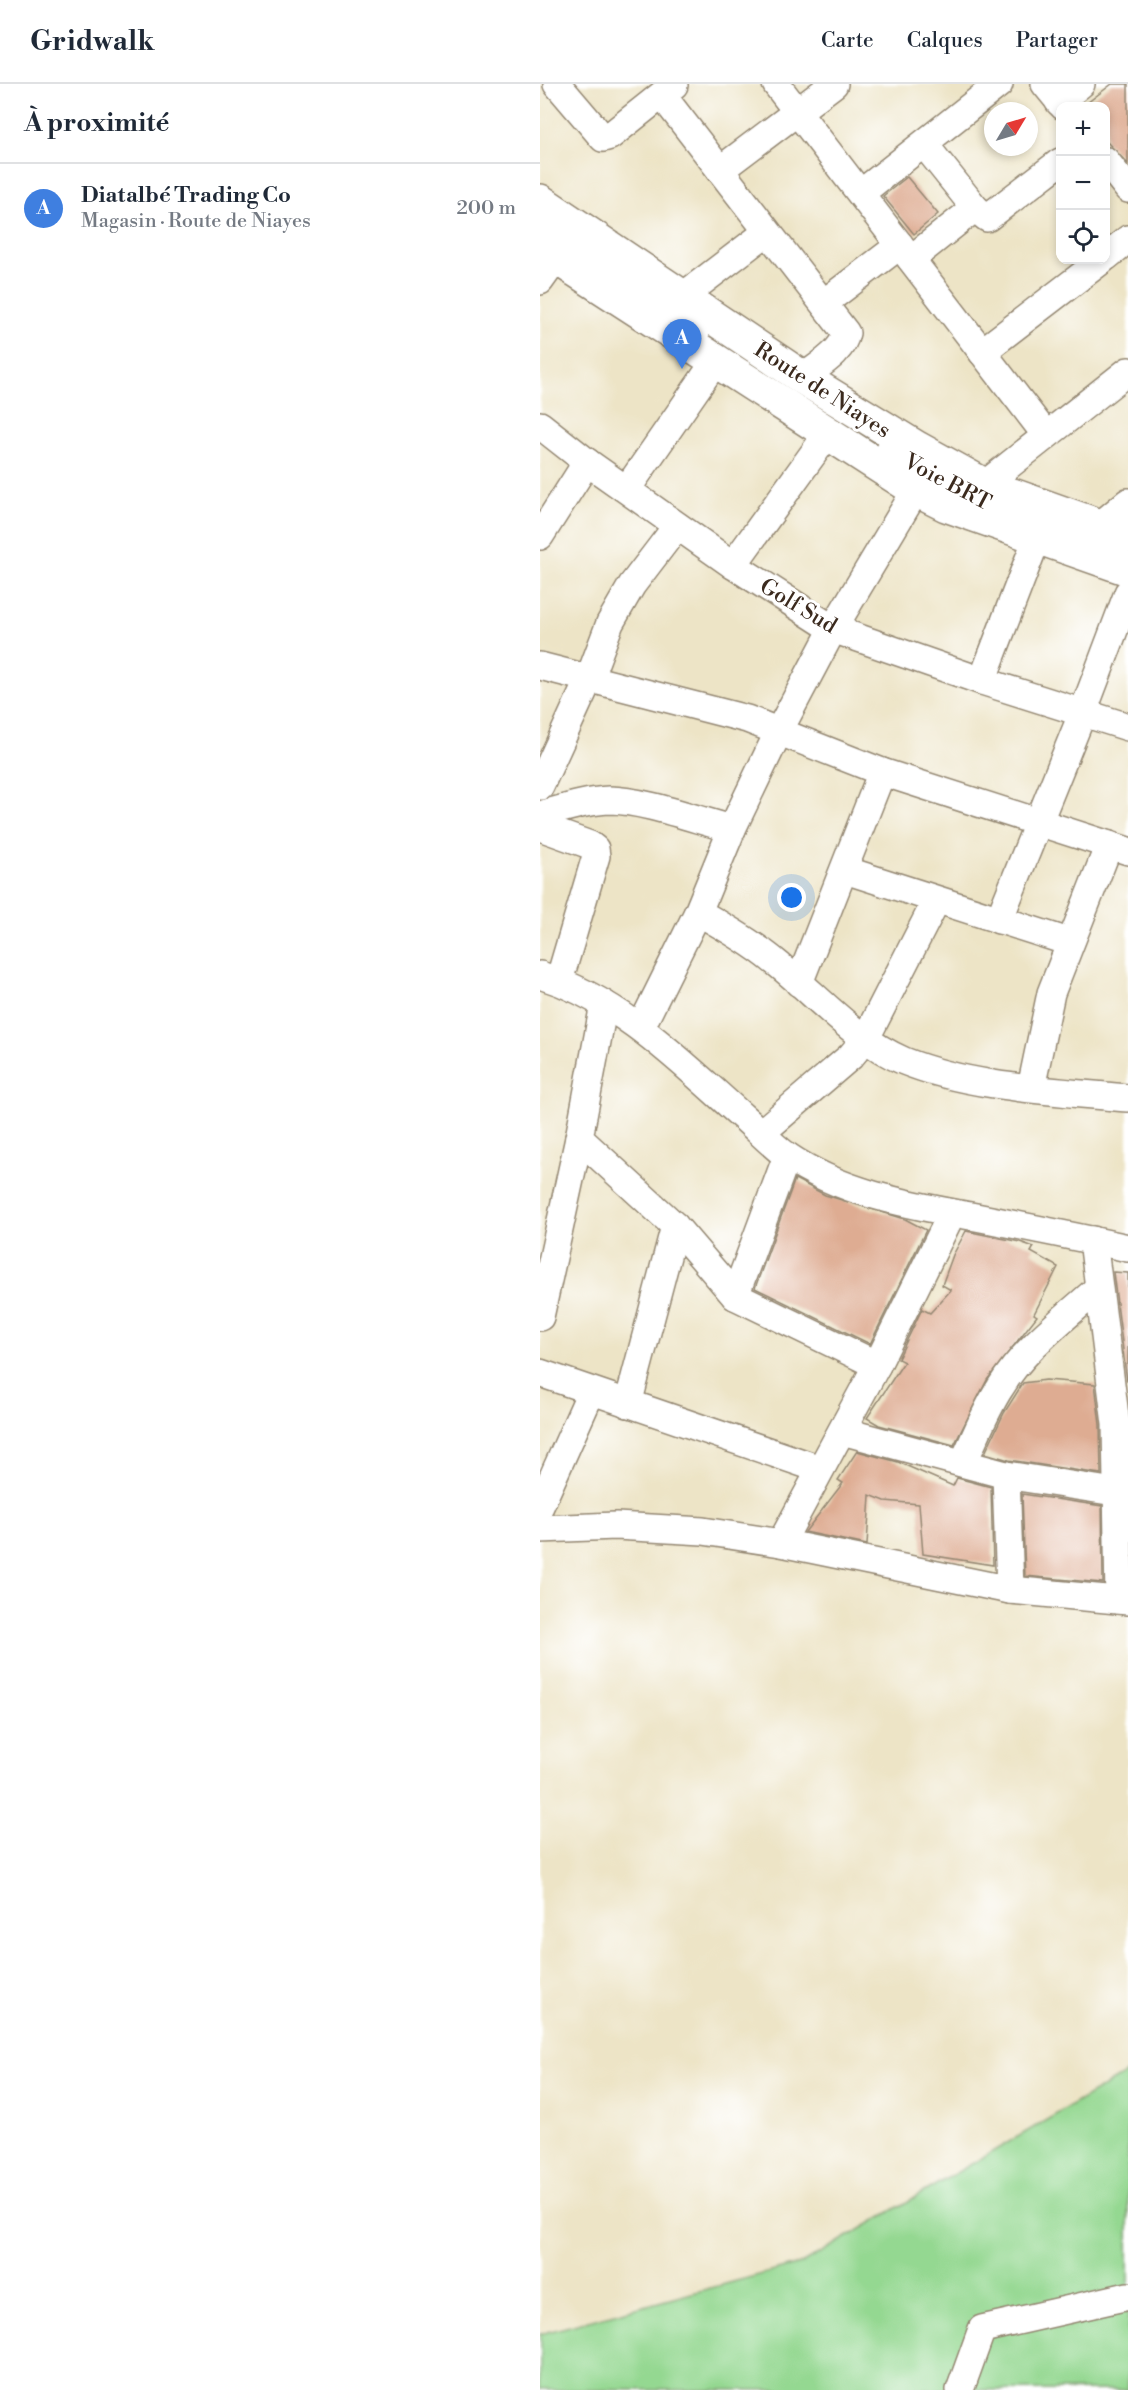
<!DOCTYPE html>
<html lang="fr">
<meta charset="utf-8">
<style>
body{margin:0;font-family:"Libre Bodoni",serif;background:#f2f2f3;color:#1f2937}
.controls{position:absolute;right:18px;top:18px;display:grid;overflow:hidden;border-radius:12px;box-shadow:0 3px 9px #0003}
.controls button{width:54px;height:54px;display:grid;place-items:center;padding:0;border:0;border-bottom:2px solid #e0e1e3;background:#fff;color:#1f2937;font:30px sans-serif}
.compass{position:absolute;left:444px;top:18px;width:54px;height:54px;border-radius:50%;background:#fff;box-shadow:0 3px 9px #0003;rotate:52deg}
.you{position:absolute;left:252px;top:814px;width:21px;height:21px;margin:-15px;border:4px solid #fff;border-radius:50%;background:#1a73e8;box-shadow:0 0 0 9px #1a73e833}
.badge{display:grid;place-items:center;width:39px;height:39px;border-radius:50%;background:#b5179e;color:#fff;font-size:20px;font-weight:700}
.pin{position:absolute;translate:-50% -50px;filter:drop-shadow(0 2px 3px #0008)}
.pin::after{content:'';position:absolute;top:32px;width:21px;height:18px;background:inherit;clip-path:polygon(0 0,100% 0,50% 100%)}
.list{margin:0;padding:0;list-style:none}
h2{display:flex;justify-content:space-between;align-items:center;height:78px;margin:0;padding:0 24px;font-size:26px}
h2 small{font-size:20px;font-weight:400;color:#747a83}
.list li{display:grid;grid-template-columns:39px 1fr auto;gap:18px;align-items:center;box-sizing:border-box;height:90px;padding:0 24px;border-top:2px solid #e0e1e3}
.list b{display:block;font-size:22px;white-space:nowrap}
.list p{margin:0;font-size:20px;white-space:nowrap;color:#747a83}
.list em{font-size:20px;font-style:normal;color:#747a83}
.icon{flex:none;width:33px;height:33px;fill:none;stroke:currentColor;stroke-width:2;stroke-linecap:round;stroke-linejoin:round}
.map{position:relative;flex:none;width:588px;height:2306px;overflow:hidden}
header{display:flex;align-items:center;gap:36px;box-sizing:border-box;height:84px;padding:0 30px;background:#fff;border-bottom:2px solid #e0e1e3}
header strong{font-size:28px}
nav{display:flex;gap:33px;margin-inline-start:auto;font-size:21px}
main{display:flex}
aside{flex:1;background:#fff}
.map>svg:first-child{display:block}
</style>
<header>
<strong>Gridwalk</strong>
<nav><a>Carte</a><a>Calques</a><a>Partager</a></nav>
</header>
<main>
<aside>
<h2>À proximité<small></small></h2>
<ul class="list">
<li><span class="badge" style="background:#3f7fe0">A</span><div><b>Diatalbé Trading Co</b><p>Magasin · Route de Niayes</p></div><em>200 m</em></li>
</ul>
</aside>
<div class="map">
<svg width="588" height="2306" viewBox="0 0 588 2306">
<rect width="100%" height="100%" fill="#fff"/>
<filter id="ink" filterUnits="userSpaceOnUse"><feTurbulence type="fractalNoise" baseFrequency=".0167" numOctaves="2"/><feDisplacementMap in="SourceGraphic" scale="12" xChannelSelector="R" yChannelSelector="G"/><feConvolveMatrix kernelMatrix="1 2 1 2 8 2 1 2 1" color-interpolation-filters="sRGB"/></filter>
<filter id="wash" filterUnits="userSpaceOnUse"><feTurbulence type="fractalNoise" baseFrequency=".008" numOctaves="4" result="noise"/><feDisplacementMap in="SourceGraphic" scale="24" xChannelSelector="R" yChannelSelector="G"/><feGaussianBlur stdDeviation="1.35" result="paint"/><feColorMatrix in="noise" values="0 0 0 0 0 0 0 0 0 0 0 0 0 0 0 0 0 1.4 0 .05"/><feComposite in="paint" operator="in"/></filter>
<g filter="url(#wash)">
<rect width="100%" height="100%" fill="#ede4c6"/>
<!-- green -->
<path fill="#94d891" stroke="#688158" stroke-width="1.5" d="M588,1988v318h-588v-56l263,-71z"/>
<g id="blocks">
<!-- building -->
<g fill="#deac92">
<path d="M572,0h16v80l-22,-23v-35h-23z"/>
<path d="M367,93l31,37 -24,20 -31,-38z"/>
<path d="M255,1095l30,16 80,24 21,11 -56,114 -115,-56z"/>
<path d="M426,1147l54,11 14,5 -3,5 27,15 -24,47 3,2 -50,64 -33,65 -75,-20 -12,-7 37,-56 -6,-3 24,-50 8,4 21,-23 -9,-5 11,-30z"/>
<path d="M573,1188l15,1v108h-1z"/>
<path d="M506,1296l49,4 5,41 1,49 -92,-14 -24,-7 19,-40 19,-30z"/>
<path d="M317,1367l41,11 55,24 4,-8 34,9 2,78 -70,-11 -4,-50 -34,-3 -15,-6 -3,50 -62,-13 38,-49 -5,-3z"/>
<path d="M482,1410l80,12 1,77 -78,-7z"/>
</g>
</g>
</g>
<g filter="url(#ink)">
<use href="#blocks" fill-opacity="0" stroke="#948772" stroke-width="1.5"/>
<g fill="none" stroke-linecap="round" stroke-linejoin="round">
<!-- minor casing -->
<g stroke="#948772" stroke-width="30">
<g id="minor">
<path d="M17,0l46,54 7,-2 64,-51"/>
<path d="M236,0l270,351"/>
<path d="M505,0l18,22"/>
<path d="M122,11l184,238c-3,19 -29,33 -43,45"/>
<path d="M519,18l22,-18"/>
<path d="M384,60l51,64 12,10 73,-56"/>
<path d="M566,77l22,28"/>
<path d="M180,86l114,-86"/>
<path d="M321,109l138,-109"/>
<path d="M0,140l159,103"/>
<path d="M566,173l22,-18"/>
<path d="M371,175l64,-51"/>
<path d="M0,197l28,-39"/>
<path d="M142,213l85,-65"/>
<path d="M284,219l76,-58"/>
<path d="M442,268l120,-92"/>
<path d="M0,341l47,37 146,103 100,64 149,52 146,46"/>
<path d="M350,366l55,34 48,21"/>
<path d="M444,401l144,-114"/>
<path d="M87,405l90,-130"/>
<path d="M558,443l30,-25"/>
<path d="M0,452l47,-74"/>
<path d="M193,481l96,-133"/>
<path d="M0,582l207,53 135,53 246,79"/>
<path d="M442,597l55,-143"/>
<path d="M0,702l49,-107 21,-56 22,-38 45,-59"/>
<path d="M0,731c22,-6 45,-14 69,-15 34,0 88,20 123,29"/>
<path d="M0,743l50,18 5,4 1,7 -37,125"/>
<path d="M305,786l224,72"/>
<path d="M158,828c27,15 53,30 76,49 42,33 80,79 130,100 67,27 152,30 224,37"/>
<path d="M459,836l84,-208 45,-119"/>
<path d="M0,891c81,25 141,87 203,142 15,13 29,28 44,39 56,38 124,49 189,61 51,10 102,20 152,31"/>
<path d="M259,899l83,-211"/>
<path d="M101,943l57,-115 34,-83 47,-98 54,-102 83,-139"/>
<path d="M491,1004l20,-95 58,-148"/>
<path d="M221,1049l90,-77 15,-18 70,-137"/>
<path d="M39,1054l96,88 60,70 142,69"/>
<path d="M553,1156l23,184 3,176"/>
<path d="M195,1212l52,-140"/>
<path d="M0,1233l39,-179 25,-134"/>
<path d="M0,1289l280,96"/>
<path d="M88,1320l47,-178"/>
<path d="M302,1347l164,44 109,17"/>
<path d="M423,1379c12,-25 22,-52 37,-75 24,-40 63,-68 97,-99"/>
<path d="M466,1391l4,115"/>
<path d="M0,1422l51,-114"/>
<path d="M0,1445l76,-3 87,5 78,12 229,47 118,11"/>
<path d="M241,1459l96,-178 75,-152"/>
<path d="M420,2306l22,-61 146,-33"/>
</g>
</g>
<!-- major casing -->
<g stroke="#948772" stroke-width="36">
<g id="major">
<path d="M0,117l263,177 114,70 67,37 144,51"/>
<path d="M0,163l376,243 30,15 182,64"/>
</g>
</g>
<!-- minor -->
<use href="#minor" stroke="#fff" stroke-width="27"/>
<!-- major -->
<use href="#major" stroke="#fff" stroke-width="33"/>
</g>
</g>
<g text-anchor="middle" stroke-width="6" stroke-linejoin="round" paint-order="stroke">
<!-- street labels -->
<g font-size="22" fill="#3b2a1e" stroke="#fff">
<text transform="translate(283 305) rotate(33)" y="8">Route de Niayes</text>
<text transform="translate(408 397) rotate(28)" y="8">Voie BRT</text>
<text transform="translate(259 521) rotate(31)" y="8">Golf Sud</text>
</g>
</g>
</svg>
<div class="controls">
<button>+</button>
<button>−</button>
<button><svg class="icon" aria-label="locate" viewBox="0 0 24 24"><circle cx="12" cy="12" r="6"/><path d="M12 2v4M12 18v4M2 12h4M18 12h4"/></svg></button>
</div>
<svg class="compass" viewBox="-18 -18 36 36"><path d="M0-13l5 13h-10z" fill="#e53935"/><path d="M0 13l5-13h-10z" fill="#747a83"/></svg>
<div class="you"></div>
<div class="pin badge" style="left:142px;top:285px;background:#3f7fe0">A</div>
</div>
</main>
